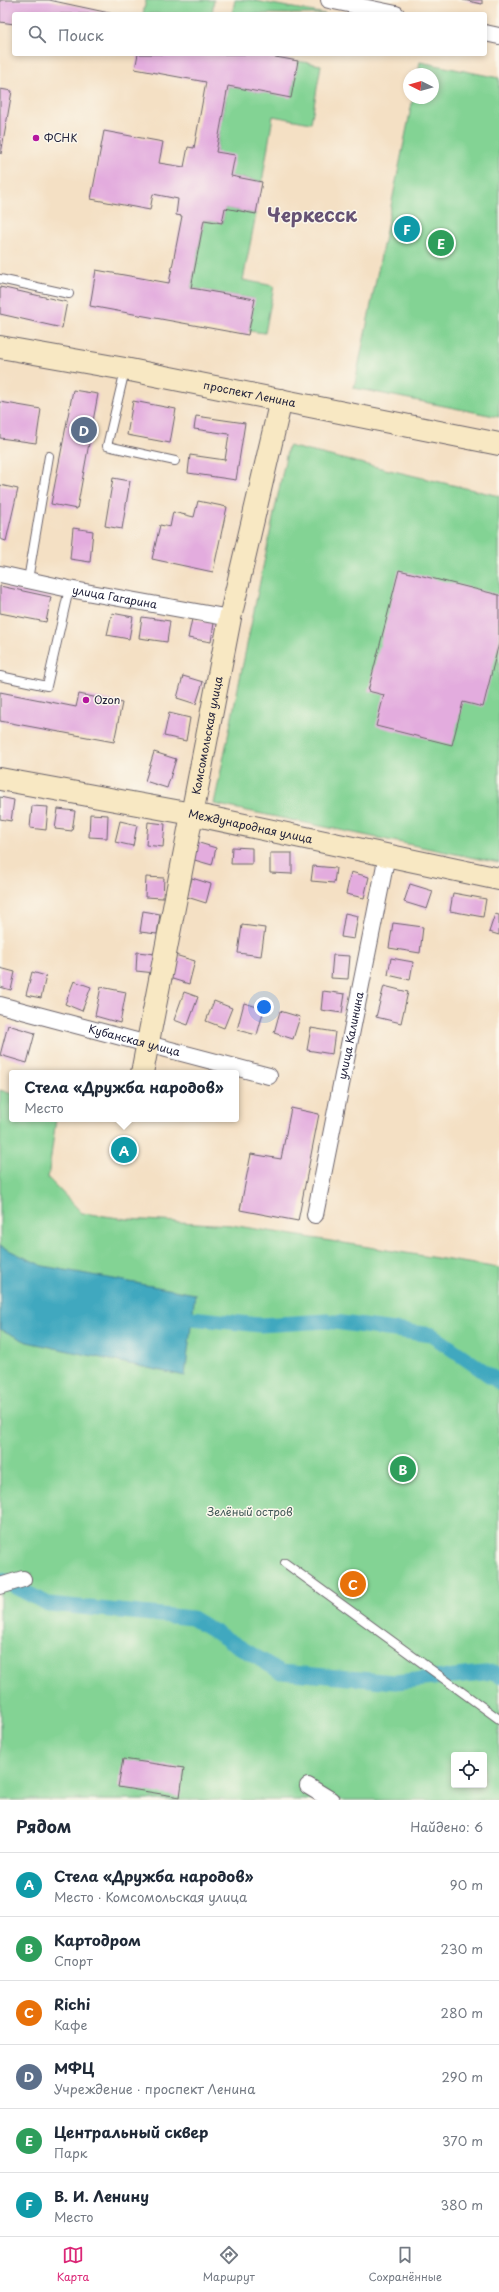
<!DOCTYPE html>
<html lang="ru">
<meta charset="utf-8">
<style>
body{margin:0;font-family:"Playpen Sans",sans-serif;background:#f2f2f3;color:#1f2937}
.controls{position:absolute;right:12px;bottom:12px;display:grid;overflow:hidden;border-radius:4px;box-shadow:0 2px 6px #0003}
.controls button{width:36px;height:36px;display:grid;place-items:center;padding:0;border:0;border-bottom:1px solid #e0e1e3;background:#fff;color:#1f2937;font:20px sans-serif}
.compass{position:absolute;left:403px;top:68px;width:36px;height:36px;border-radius:50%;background:#fff;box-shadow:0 2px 6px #0003;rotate:275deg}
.you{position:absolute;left:264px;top:1007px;width:14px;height:14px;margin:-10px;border:3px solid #fff;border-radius:50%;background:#1a73e8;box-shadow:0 0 0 6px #1a73e833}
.badge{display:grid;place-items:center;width:26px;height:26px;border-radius:50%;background:#db2777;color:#fff;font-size:13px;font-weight:700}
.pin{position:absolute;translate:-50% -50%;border:2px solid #fff;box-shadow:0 1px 4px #0006}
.popup{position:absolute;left:9px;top:1070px;width:230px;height:52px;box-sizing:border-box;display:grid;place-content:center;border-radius:4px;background:#fff;filter:drop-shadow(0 1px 3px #0005);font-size:13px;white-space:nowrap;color:#747a83}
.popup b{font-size:15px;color:#1f2937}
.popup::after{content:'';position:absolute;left:50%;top:100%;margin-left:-8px;border:8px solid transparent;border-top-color:#fff}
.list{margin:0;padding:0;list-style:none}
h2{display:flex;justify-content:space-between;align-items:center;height:52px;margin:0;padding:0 16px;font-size:17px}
h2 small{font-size:13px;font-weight:400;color:#747a83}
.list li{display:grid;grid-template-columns:26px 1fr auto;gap:12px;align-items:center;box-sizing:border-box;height:64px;padding:0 16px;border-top:1px solid #e0e1e3}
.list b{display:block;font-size:15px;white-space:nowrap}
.list p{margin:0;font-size:13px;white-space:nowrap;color:#747a83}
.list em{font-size:13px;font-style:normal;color:#747a83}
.icon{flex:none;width:22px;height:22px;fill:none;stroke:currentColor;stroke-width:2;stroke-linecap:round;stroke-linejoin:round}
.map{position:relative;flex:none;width:499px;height:1800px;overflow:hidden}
.search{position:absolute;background:#fff;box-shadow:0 2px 6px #0003;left:12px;right:12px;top:12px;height:44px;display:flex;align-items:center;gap:10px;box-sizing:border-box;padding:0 14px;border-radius:4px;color:#747a83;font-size:15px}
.sheet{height:436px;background:#fff}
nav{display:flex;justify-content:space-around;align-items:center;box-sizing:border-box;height:56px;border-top:1px solid #e0e1e3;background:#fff;font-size:11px;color:#747a83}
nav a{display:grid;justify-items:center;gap:2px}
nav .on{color:#db2777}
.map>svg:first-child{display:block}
</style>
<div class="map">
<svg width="499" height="1800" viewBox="0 0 499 1800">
<rect width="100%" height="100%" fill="#fbf7ec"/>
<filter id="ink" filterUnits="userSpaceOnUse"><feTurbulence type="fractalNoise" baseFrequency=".025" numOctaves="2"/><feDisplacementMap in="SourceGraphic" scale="8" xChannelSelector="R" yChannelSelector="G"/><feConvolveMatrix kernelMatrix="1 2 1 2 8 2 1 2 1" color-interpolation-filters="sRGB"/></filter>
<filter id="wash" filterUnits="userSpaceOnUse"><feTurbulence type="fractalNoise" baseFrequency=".012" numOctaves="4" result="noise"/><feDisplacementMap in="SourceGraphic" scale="16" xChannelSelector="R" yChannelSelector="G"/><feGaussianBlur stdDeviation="0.9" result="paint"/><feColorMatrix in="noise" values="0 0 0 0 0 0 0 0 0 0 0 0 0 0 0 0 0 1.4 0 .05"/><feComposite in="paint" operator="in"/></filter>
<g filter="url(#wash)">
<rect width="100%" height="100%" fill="#f4e0c4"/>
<!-- green -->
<g fill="#83d394" stroke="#527a68" fill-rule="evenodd">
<path d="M146,0h68l-2,14h-69z"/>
<path d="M235,0h16l74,14h-93z"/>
<path d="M298,61l23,4 -10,58 -38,-7 -11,66 -31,-6 -15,-24 12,-66 63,11z"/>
<path d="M420,62l79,16v339l-145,-29 59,-290h20v-24h-15z"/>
<path d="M225,208l31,6 -13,66 31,6 -9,47 -16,-2 5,-32 -63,-11 13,-68 18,3z"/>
<path d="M288,446l211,50v367l-285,-59z"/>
<path d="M0,1090l12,4v25h44l-8,59 34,35 45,6 104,6 268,43v532h-499zM454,1755h30v30h-30z"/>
</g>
<!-- water -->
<path fill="#3fa8bf" stroke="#30657d" d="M0,1246l43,20 152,28 -10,82 -158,-34 -27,-13z"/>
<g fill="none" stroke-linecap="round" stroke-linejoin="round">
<!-- canal -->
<g stroke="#3fa8bf" stroke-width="15">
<path d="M172,1316l88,9 67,-4 105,14 67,47"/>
<path d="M2,1580l46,24 144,14 89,54 114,10 99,-10 5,4"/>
</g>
</g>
<g id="blocks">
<!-- building -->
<g fill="#e3acde">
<path d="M0,0h49l65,14h-100v10l-14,-2z"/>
<path d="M463,0h19v4z"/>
<path d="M138,54h121l39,7 -7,37 -63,-12 -12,66 19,3 -4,21 31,6 -6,32 -31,-6 -3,15 -18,-3 -13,68 64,11 -7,36 -158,-29 6,-36 73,13 13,-67 -6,-1 2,-16 -25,-5 -3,16 -59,-11 13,-68 59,11 -4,21 25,4 4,-20 6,1 12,-66 -71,-13z"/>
<path d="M0,89l12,2 -11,63 -1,-1z"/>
<path d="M0,287l67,15 -5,26 -62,-14z"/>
<path d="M73,390l25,4 -21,115 -26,-5z"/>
<path d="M133,401l43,8 -6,34 -43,-8z"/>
<path d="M0,402l41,7 -5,34 -36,-5z"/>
<path d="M196,416l49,7 -9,57 -48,-7 2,-18 35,5 4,-26 -35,-5z"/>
<path d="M113,478l17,3 -8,48 -17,-3z"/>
<path d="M0,485l18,4 -12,52 -6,-2z"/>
<path d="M198,501l29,6 -14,65 -61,-13 8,-34 10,2 3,-15 21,5z"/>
<path d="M73,528l20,3 -3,31 -20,-3z"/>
<path d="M399,570l100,25v48l-16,64 -20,-5 -11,43 -76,-19 8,-31 -16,-4z"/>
<path d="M0,586l51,11 -5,25 -46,-9z"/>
<path d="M112,613l21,4 -4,22 -22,-4z"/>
<path d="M142,617l28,4 -3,21 -28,-4z"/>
<path d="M192,619l22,4 -3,19 -23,-4z"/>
<path d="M183,676l20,6 -7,22 -19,-6z"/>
<path d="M0,692l76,15 3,-13 43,9 -8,39 -114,-21z"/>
<path d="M169,713l21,5 -4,23 -22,-5z"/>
<path d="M154,752l22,7 -9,29 -22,-7z"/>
<path d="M0,797l14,3 -3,21 -11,-2z"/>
<path d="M32,806l16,1 -2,23 -16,-2z"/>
<path d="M58,809l17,2 -3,20 -17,-2z"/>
<path d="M90,814l18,1 -1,23 -18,-1z"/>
<path d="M120,821l17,4 -4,21 -18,-4z"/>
<path d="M148,822l17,2 -2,23 -17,-2z"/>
<path d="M196,842l20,6 -4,17 -21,-6z"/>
<path d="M232,847l20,1v16h-21z"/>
<path d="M270,853h22v21l-22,-1z"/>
<path d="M313,866l23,2 -2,15 -23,-2z"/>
<path d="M351,872l18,5 -5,21 -18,-4z"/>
<path d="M146,877l18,1 -1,20 -18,-1z"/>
<path d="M192,878l19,6 -5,19 -19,-6z"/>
<path d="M410,884l23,7 -6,18 -23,-7z"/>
<path d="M453,893l33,6 -3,18 -33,-6z"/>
<path d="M143,911l17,3 -3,20 -17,-2z"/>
<path d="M345,913l13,3 -4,23 -13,-2z"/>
<path d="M495,914l4,1v20l-10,-3z"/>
<path d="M393,923l30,4 -3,26 -31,-5z"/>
<path d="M242,925l23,3 -4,28 -23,-3z"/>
<path d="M137,952l19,2 -1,19 -19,-2z"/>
<path d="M175,955l20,6 -6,23 -20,-6z"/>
<path d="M333,955l17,1 -2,23 -17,-1z"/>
<path d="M391,958l22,4 -3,18 -22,-5z"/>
<path d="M0,968l15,4 -4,18 -11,-3z"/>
<path d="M32,972l14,4 -5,22 -15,-3z"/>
<path d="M74,981l17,6 -9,24 -17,-7z"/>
<path d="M384,986l24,6 -7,31 -25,-6z"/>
<path d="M101,987l25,5 -6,31 -25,-7z"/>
<path d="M323,991l22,3 -3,19 -21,-3z"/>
<path d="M184,992l14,5 -10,28 -14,-5z"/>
<path d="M214,1001l18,7 -8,20 -18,-7z"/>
<path d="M244,1003l20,6 -7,26 -20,-5z"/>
<path d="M280,1011l20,6 -7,22 -19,-6z"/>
<path d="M8,1025l27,8 -8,30 -27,-8z"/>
<path d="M311,1028l24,4 -3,22 -25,-4z"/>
<path d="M291,1108l28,6 -21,107 -58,-11 11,-56 30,5z"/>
<path d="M123,1759l61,9 -4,29 -62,-10z"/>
</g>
</g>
</g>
<g filter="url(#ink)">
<use href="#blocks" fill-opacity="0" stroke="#6c646b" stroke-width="1"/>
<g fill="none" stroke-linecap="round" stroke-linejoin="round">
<!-- lane casing -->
<g stroke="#6c646b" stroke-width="10">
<g id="lane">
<path d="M0,279l69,15"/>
<path d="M125,370l-18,76 68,15"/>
<path d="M28,580l21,-124"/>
<path d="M0,676l47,10 22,-97"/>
<path d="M285,1563l214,156"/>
</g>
</g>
<!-- street casing -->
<g stroke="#6c646b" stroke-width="18">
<g id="street">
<path d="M329,0l67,14"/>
<path d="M485,33l14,3"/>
<path id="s1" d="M0,574l69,15 161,29"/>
<path id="s2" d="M0,1005l269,71"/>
<path id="s3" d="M315,1215l72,-360"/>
<path d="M0,1586l23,-7"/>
<path d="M308,1786l23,14"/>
</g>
</g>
<!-- secondary casing -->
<g stroke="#6c646b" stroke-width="24">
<g id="secondary">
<path id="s4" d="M0,347l125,22 374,75"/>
<path id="s5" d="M0,779l192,35 307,65"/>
<path id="s6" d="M142,1073l88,-455 51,-218"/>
</g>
</g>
<!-- lane -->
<use href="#lane" stroke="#fff" stroke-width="8"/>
<!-- street -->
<use href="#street" stroke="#fff" stroke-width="16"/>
<!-- secondary -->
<use href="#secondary" stroke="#f8e8c3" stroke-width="22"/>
</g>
</g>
<!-- markers -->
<g fill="#b5179e" stroke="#fbf7ec" stroke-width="1.5">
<circle cx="36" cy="138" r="4"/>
<circle cx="86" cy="700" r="4"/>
</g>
<g text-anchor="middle" stroke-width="3" stroke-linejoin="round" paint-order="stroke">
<!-- poi labels -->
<g font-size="11" fill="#22223b" stroke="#fbf7ec" text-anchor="start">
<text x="44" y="142">ФСНК</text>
<text x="94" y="704">Ozon</text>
</g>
<!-- street labels -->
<g font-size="11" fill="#22223b" stroke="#fbf7ec">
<text dy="4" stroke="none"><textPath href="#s4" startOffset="254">проспект Ленина</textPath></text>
<text dy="4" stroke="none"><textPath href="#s1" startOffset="117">улица Гагарина</textPath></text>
<text dy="4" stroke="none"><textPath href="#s6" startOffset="344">Комсомольская улица</textPath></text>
<text dy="4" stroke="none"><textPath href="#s5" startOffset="255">Международная улица</textPath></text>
<text dy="4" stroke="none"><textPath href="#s3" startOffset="183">улица Калинина</textPath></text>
<text dy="4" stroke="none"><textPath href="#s2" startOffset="139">Кубанская улица</textPath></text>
</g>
<!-- park labels -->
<g font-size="11" fill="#3f5756" stroke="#fbf7ec">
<text x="250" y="1516">Зелёный остров</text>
</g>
<!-- town labels -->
<g font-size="19" font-weight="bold" fill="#665274" stroke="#fbf7ec">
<text x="312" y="222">Черкесск</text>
</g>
</g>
</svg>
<div class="controls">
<button><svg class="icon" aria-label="locate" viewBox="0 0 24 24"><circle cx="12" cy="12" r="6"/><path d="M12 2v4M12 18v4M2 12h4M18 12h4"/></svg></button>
</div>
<svg class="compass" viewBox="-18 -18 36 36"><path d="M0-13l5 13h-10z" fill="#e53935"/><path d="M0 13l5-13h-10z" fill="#747a83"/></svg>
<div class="you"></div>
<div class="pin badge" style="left:124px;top:1150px;background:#0f9aa8">A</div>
<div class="popup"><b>Стела «Дружба народов»</b>Место</div>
<div class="pin badge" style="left:403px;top:1469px;background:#2e9e5b">B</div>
<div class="pin badge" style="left:353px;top:1584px;background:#e8710a">C</div>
<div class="pin badge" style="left:84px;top:430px;background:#5c6f8a">D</div>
<div class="pin badge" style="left:441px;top:243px;background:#2e9e5b">E</div>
<div class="pin badge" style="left:407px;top:229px;background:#0f9aa8">F</div>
<div class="search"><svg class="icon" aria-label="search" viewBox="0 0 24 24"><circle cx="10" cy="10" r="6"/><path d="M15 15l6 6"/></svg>Поиск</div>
</div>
<section class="sheet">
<h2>Рядом<small>Найдено: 6</small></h2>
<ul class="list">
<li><span class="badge" style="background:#0f9aa8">A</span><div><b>Стела «Дружба народов»</b><p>Место · Комсомольская улица</p></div><em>90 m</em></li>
<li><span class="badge" style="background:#2e9e5b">B</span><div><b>Картодром</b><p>Спорт</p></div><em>230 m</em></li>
<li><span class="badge" style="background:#e8710a">C</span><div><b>Richi</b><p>Кафе</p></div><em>280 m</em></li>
<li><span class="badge" style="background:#5c6f8a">D</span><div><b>МФЦ</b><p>Учреждение · проспект Ленина</p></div><em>290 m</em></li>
<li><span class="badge" style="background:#2e9e5b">E</span><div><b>Центральный сквер</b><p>Парк</p></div><em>370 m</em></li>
<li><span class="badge" style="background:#0f9aa8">F</span><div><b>В. И. Ленину</b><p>Место</p></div><em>380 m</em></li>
</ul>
</section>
<nav>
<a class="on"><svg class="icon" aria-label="map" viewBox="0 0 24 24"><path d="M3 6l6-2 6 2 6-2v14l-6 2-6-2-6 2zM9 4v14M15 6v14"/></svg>Карта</a>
<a><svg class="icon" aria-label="directions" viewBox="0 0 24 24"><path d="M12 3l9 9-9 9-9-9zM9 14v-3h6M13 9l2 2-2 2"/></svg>Маршрут</a>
<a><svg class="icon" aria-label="saved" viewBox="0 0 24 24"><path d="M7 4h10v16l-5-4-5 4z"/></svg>Сохранённые</a>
</nav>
